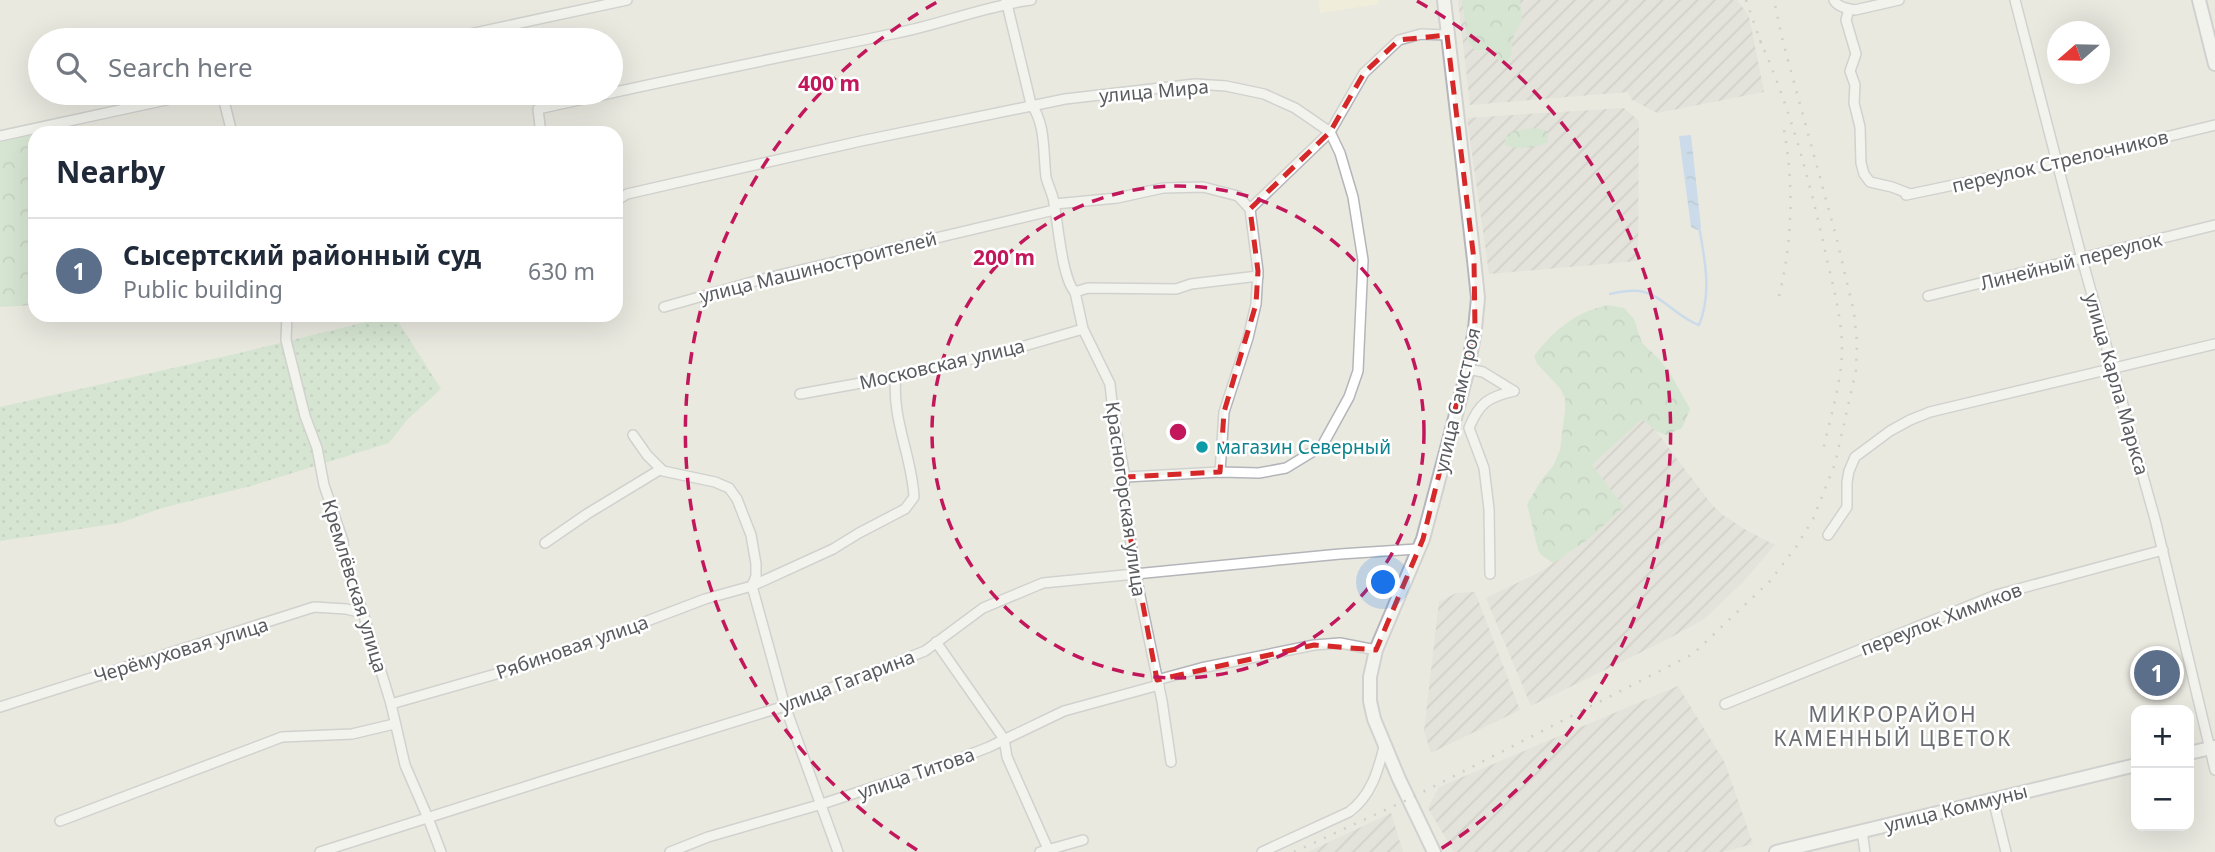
<!DOCTYPE html>
<meta charset="utf-8">
<style>
body{margin:0;font-family:"Noto Sans",sans-serif;background:#f6f6f7;color:#1f2937}
.controls{position:absolute;right:21px;bottom:21px;display:grid;overflow:hidden;border-radius:14px;box-shadow:0 7px 28px #0002}
.controls button{width:63px;height:63px;display:grid;place-items:center;padding:0;border:0;border-bottom:2px solid #e0e1e3;background:#fff;color:#1f2937;font:35px sans-serif}
.compass{position:absolute;left:2047px;top:21px;width:63px;height:63px;border-radius:50%;background:#fff;box-shadow:0 7px 28px #0002;rotate:250deg}
.you{position:absolute;left:1384px;top:583px;width:24px;height:24px;margin:-18px;border:5px solid #fff;border-radius:50%;background:#1a73e8;box-shadow:0 0 0 10px #1a73e833}
.badge{display:grid;place-items:center;width:46px;height:46px;border-radius:50%;background:#d93025;color:#fff;font-size:23px;font-weight:700}
.pin{position:absolute;translate:-50% -50%;border:4px solid #fff;box-shadow:0 2px 7px #0006}
.list{margin:0;padding:0;list-style:none}
h2{display:flex;justify-content:space-between;align-items:center;height:91px;margin:0;padding:0 28px;font-size:30px}
h2 small{font-size:23px;font-weight:400;color:#747a83}
.list li{display:grid;grid-template-columns:46px 1fr auto;gap:21px;align-items:center;box-sizing:border-box;height:105px;padding:0 28px;border-top:2px solid #e0e1e3}
.list b{display:block;font-size:26px;white-space:nowrap}
.list p{margin:0;font-size:23px;white-space:nowrap;color:#747a83}
.list em{font-size:23px;font-style:normal;color:#747a83}
.icon{flex:none;width:38px;height:38px;fill:none;stroke:currentColor;stroke-width:2;stroke-linecap:round;stroke-linejoin:round}
.map{position:relative;flex:none;width:2215px;height:852px;overflow:hidden}
.search{position:absolute;background:#fff;box-shadow:0 7px 28px #0002;left:28px;top:28px;width:595px;height:77px;display:flex;align-items:center;gap:18px;box-sizing:border-box;padding:0 24px;border-radius:38px;color:#747a83;font-size:26px}
.panel{position:absolute;background:#fff;box-shadow:0 7px 28px #0002;left:28px;top:126px;width:595px;height:196px;border-radius:21px}
.map>svg:first-child{display:block}
</style>
<div class="map">
<svg width="2215" height="852" viewBox="0 0 2215 852">
<defs>
<pattern id="industrial-furrows" width="10" height="10" patternUnits="userSpaceOnUse" patternTransform="scale(1.75)"><rect width="10" height="10" fill="#dbdad4"/><path d="M-1 1l2-2M0 10L10 0M9 11l2-2" fill="none" stroke="#b5b4af"/></pattern>
<pattern id="forest-crowns" width="20" height="18" patternUnits="userSpaceOnUse" patternTransform="scale(1.75)"><rect width="20" height="18" fill="#bfdfc2"/><path d="M2 6a3 3 0 1 1 6 0M12 15a3 3 0 1 1 6 0" fill="none" stroke="#9eb8a1"/></pattern>
<pattern id="garden-dots" width="8" height="8" patternUnits="userSpaceOnUse" patternTransform="scale(1.75)"><rect width="8" height="8" fill="#bfdfc2"/><path d="M2 2h.1M6 6h.1" fill="none" stroke="#9eb8a1" stroke-width="1.8" stroke-linecap="round"/></pattern>
<pattern id="water-ripples" width="26" height="14" patternUnits="userSpaceOnUse" patternTransform="scale(1.75)"><rect width="26" height="14" fill="#a6cbf4"/><path d="M2 4q2-2 4 0t4 0M15 11q2-2 4 0t4 0" fill="none" stroke="#8aa8c9"/></pattern>
</defs>
<rect width="100%" height="100%" fill="#eae9e0"/>
<!-- commercial -->
<path fill="#f9f4d6" d="M1319,0h59l1,4 -59,9z"/>
<!-- industrial -->
<g fill="url(#industrial-furrows)">
<path d="M1458,0h279l12,16 15,76 -107,21 -26,-14 -3,-7 -158,13z"/>
<path d="M1624,108l15,13 -1,140 -149,13 -22,-156z"/>
<path d="M1642,419l14,12 56,74 11,10 23,15 29,15 -32,37 -39,37 -36,20 -137,67 -45,-108 54,-26 50,-34 33,-31 -31,-42z"/>
<path d="M1475,592l45,118 -89,43 -7,-22 15,-129 17,-9z"/>
<path d="M1678,686l47,77 28,81 -30,8h-269l-26,-44 11,-21z"/>
<path d="M1391,813l12,39h-95z"/>
</g>
<!-- forest -->
<g fill="url(#forest-crowns)">
<path d="M1462,0h58l2,19 -9,19 -2,17 -3,6 -7,1 -15,-12h-11l-7,-8z"/>
<path d="M1532,128l14,2 2,5v7c-11,6 -32,8 -43,3v-9l9,-5z"/>
<path d="M35,134v171l-35,2v-165z"/>
<path d="M1608,305l16,3 10,11 8,24 16,15 12,15 20,36 -8,19 -16,7 -10,-4 -14,-12 -50,46 32,42 -34,31 -37,25 -12,-8 -3,-5 -11,-46 15,-25 11,-13 7,-16 5,-39v-13l-5,-10 -23,-24 -3,-8c20,-26 41,-44 74,-51z"/>
</g>
<!-- garden -->
<path fill="url(#garden-dots)" d="M394,315l47,74 -34,31 -18,23 -138,43 -89,22 -42,15 -120,18v-134l244,-55z"/>
<!-- water -->
<path fill="url(#water-ripples)" d="M1691,135l10,92 -4,3 -6,-3 -12,-91z"/>
<g fill="none" stroke-linecap="round" stroke-linejoin="round">
<!-- stream -->
<path stroke="#a6cbf4" stroke-width="2.5" d="M1610,294c9,-2 20,-4 29,-3 23,3 38,27 60,34 13,-31 6,-66 0,-98"/>
<!-- street casing -->
<g stroke="#b3b5b9" stroke-width="12">
<g id="street">
<path d="M1006,0l25,104c15,20 12,49 15,73 2,9 7,17 8,26 4,20 8,76 21,89l8,37 27,55 3,28 12,65 -2,14 3,23 13,77 23,110 9,61"/>
<path d="M1834,0c3,7 14,9 21,10l44,-10"/>
<path d="M2015,0l67,259 73,260 60,251"/>
<path d="M1849,9l-3,11 10,34 -6,17 5,14 -1,18 6,24 1,36 3,11 6,8 22,5 18,7"/>
<path d="M442,40l185,-40"/>
<path d="M222,93l10,40"/>
<path d="M611,93c95,-21 191,-40 286,-60 45,-9 88,-27 134,-33"/>
<path d="M538,133l2,-7 -2,-17 73,-16"/>
<path d="M0,136l198,-43"/>
<path d="M1906,195l152,-32 157,-38"/>
<path d="M616,201l11,-7 234,-53 204,-42 130,-15 31,2 38,8 31,14 35,24 10,21 13,44 10,63 -5,111 -9,26 -27,49 -36,22 -27,5 -39,-1 -95,5"/>
<path d="M1055,204l62,-6 46,-10 40,-1 35,9 12,13 8,62 -2,33 -8,34 -24,74 -4,60"/>
<path d="M1250,209l80,-77 34,-59 35,-33 22,-6 26,1"/>
<path d="M1075,292l13,-4 88,1 15,-5 67,-8"/>
<path d="M1928,296l287,-71"/>
<path d="M664,307l95,-27 295,-70"/>
<path d="M287,315l-1,25 19,76 12,32 7,37 19,56 1,19 19,53 28,91 14,61 23,53 13,34"/>
<path d="M1468,369l15,3 31,19"/>
<path d="M800,394l83,-15 117,-26 83,-24"/>
<path d="M633,435l14,20 16,16 52,11 14,6 8,11 14,36 5,29v12l-4,10 33,120 53,146"/>
<path d="M1828,535l19,-28v-25l2,-11 6,-14 35,-26 20,-11 20,-8 285,-68"/>
<path d="M545,543l42,-29 74,-45"/>
<path d="M1490,574l-1,-65 -5,-41 -15,-40c10,-25 19,-31 45,-37"/>
<path d="M936,642l68,97 3,18 41,92"/>
<path d="M1157,680l44,-12 113,-23 26,-2 36,7"/>
<path d="M391,704l154,-44 160,-61 47,-13 81,-37 26,-16 46,-24 9,-12c-2,-41 -23,-79 -18,-121"/>
<path d="M1725,704l271,-109 167,-45"/>
<path d="M0,707l314,-100 32,2 17,4"/>
<path d="M1993,799l13,53"/>
<path d="M60,821l222,-84 70,-3 42,-10"/>
<path d="M1862,831l3,21"/>
<path d="M320,852l239,-76 226,-70 140,-55 58,-43 60,-25 297,-29 77,-5"/>
<path d="M670,852l38,-15 114,-33 131,-43 36,-14 75,-36 95,-26"/>
<path d="M1040,852l43,-12"/>
<path d="M1262,852l87,-40c22,-16 29,-41 35,-65"/>
</g>
</g>
<!-- secondary casing -->
<g stroke="#b4b6bb" stroke-width="16">
<g id="secondary">
<path d="M2199,0l16,64"/>
<path d="M2189,753l26,-6"/>
<path d="M1434,852l-35,-73 -25,-60 -4,-18v-24l6,-27 47,-111 45,-170 7,-40 3,-31 -4,-38 -30,-260"/>
<path d="M1776,852l360,-87"/>
</g>
</g>
<!-- street -->
<use href="#street" stroke="#fff" stroke-width="9"/>
<!-- secondary -->
<use href="#secondary" stroke="#fff" stroke-width="12"/>
<!-- rail -->
<g stroke="#b0b1b1" stroke-width="2.5" stroke-dasharray="2 9" stroke-linecap="butt">
<path d="M1746,0l17,49"/>
<path d="M1760,40c31,70 51,145 67,220 8,34 18,70 14,106 -3,29 -13,60 -19,89"/>
<path d="M1779,296c14,-56 15,-115 4,-172"/>
<path d="M1294,852l115,-53 284,-145 77,-73 26,-34 17,-28 22,-55 21,-94 1,-27 -3,-31 -18,-76 -53,-194 -9,-42"/>
</g>
</g>
<!-- marked area -->
<path d="M0 0H2215V852H0ZM1447,35l27,225 1,69 -52,210 -47,111 -62,-5 -157,35 -31,-166 -1,-37 95,-5 4,-60 32,-108 2,-33 -8,-62 80,-77 34,-59 35,-33z" fill="#eae9e0" fill-opacity=".55" fill-rule="evenodd"/>
<path fill="none" stroke="#d62828" stroke-width="5" stroke-dasharray="14 9" stroke-linejoin="round" d="M1447,35l27,225 1,69 -52,210 -47,111 -62,-5 -157,35 -31,-166 -1,-37 95,-5 4,-60 32,-108 2,-33 -8,-62 80,-77 34,-59 35,-33z"/>
<!-- distance rings -->
<g fill="none" stroke="#c2185b" stroke-width="3.5" stroke-dasharray="12 9">
<circle cx="1178" cy="432" r="246"/>
<path d="M917 850A493 493 0 0 1 939 1M1417 1A493 493 0 0 1 1439 850"/>
</g>
<!-- markers -->
<circle fill="#0f9aa8" stroke="#fff" stroke-width="2.5" cx="1202" cy="447" r="7"/>
<g text-anchor="middle" stroke-width="5" stroke-linejoin="round" paint-order="stroke">
<!-- street labels -->
<g font-size="19" fill="#595b5f" stroke="#fff">
<text transform="translate(1154 91) rotate(-5)" y="7">улица Мира</text>
<text transform="translate(2060 161) rotate(-13)" y="7">переулок Стрелочников</text>
<text transform="translate(2071 261) rotate(-14)" y="7">Линейный переулок</text>
<text transform="translate(818 267) rotate(-14)" y="7">улица Машиностроителей</text>
<text transform="translate(942 364) rotate(-13)" y="7">Московская улица</text>
<text transform="translate(2117 384) rotate(74)" y="7">улица Карла Маркса</text>
<text transform="translate(1457 400) rotate(-77)" y="7">улица Самстроя</text>
<text transform="translate(1126 499) rotate(82)" y="7">Красногорская улица</text>
<text transform="translate(355 586) rotate(73)" y="7">Кремлёвская улица</text>
<text transform="translate(1941 619) rotate(-21)" y="7">переулок Химиков</text>
<text transform="translate(572 647) rotate(-19)" y="7">Рябиновая улица</text>
<text transform="translate(181 650) rotate(-17)" y="7">Черёмуховая улица</text>
<text transform="translate(847 681) rotate(-21)" y="7">улица Гагарина</text>
<text transform="translate(916 773) rotate(-19)" y="7">улица Титова</text>
<text transform="translate(1956 808) rotate(-14)" y="7">улица Коммуны</text>
</g>
<!-- culture labels -->
<g font-size="19" fill="#0d838f" stroke="#fff" text-anchor="start">
<text x="1216" y="454">магазин Северный</text>
</g>
<!-- neighbourhood labels -->
<g font-size="21" letter-spacing="2" fill="#6a6d71" stroke="#fff">
<text x="1893" y="722">МИКРОРАЙОН<tspan x="1893" dy="24">КАМЕННЫЙ ЦВЕТОК</tspan></text>
</g>
</g>
<circle cx="1178" cy="432" r="10" fill="#c2185b" stroke="#fff" stroke-width="3.5"/>
<g font-size="21" text-anchor="middle" font-weight="bold" fill="#c2185b" stroke="#fff" stroke-width="5" stroke-linejoin="round" paint-order="stroke">
<text x="829" y="91">400 m</text>
<text x="1004" y="265">200 m</text>
</g>
</svg>
<div class="controls">
<button>+</button>
<button>−</button>
</div>
<svg class="compass" viewBox="-18 -18 36 36"><path d="M0-13l5 13h-10z" fill="#e53935"/><path d="M0 13l5-13h-10z" fill="#747a83"/></svg>
<div class="you"></div>
<div class="pin badge" style="left:2157px;top:673px;background:#5c6f8a">1</div>
<div class="search"><svg class="icon" aria-label="search" viewBox="0 0 24 24"><circle cx="10" cy="10" r="6"/><path d="M15 15l6 6"/></svg>Search here</div>
<section class="panel">
<h2>Nearby<small></small></h2>
<ul class="list">
<li><span class="badge" style="background:#5c6f8a">1</span><div><b>Сысертский районный суд</b><p>Public building</p></div><em>630 m</em></li>
</ul>
</section>
</div>
